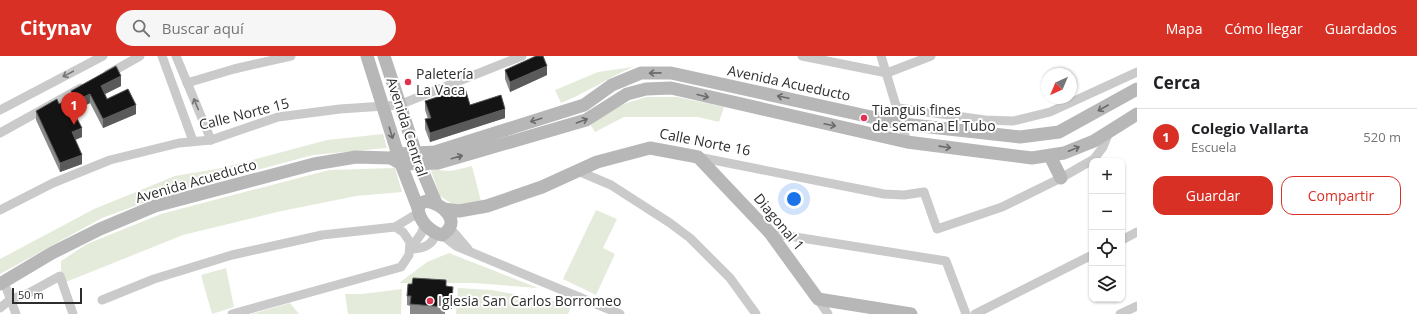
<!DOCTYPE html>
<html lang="es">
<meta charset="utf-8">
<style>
body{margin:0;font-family:"Open Sans",sans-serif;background:#f6f6f6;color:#202124}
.controls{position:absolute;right:12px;bottom:12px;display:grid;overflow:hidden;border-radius:8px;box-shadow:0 1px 3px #0004}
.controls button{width:36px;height:36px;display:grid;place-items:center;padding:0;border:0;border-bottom:1px solid #e0e0e0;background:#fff;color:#202124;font:20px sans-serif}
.compass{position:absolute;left:1041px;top:12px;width:36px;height:36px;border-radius:50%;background:#fff;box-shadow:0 1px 3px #0004;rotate:224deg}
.scale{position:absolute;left:12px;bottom:10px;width:70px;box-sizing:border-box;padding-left:4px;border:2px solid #2d2d2d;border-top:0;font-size:11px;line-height:14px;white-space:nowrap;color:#2d2d2d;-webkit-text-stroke:3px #fff;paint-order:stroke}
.you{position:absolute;left:794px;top:143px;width:14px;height:14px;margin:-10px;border:3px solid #fff;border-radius:50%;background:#1a73e8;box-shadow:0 0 0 6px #1a73e833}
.badge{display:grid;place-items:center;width:26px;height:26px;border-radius:50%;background:#d93025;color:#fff;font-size:13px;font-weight:700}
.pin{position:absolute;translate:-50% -33px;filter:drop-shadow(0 1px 2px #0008)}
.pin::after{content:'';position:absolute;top:21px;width:14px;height:12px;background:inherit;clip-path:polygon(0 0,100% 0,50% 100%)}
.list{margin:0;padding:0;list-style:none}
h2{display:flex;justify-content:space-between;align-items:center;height:52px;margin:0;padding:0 16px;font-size:17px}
h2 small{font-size:13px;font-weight:400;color:#757577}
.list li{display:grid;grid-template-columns:26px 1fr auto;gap:12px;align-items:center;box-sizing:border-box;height:56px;padding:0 16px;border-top:1px solid #e0e0e0}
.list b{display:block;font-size:15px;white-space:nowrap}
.list p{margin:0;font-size:13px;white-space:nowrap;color:#757577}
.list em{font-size:13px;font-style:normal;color:#757577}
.actions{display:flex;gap:8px;padding:12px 16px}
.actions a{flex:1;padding:9px 0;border:1px solid #d93025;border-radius:12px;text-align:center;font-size:14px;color:#d93025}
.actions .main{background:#d93025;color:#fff}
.icon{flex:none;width:22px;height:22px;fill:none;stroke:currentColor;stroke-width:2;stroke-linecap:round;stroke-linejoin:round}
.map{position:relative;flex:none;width:1137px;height:258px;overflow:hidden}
header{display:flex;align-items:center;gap:24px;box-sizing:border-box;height:56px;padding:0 20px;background:#d93025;color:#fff}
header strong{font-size:19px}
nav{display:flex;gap:22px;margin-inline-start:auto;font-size:14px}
.search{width:280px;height:36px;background:#f6f6f6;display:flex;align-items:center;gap:10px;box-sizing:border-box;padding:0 14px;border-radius:22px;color:#757577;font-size:15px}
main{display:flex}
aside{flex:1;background:#fff}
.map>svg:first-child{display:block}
</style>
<header>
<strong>Citynav</strong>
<div class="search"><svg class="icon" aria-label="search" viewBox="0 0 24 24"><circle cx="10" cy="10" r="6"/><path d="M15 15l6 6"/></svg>Buscar aquí</div>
<nav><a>Mapa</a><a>Cómo llegar</a><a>Guardados</a></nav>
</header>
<main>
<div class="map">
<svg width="1137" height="258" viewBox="0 0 1137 258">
<rect width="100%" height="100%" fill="#fff"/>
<!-- green -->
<g fill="#e5ebdb">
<path d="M633,11c-25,11 -47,26 -72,36l-6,-13 43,-18z"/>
<path d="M646,41h31l47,10 -5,15 -21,-5h-74l-29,15 -6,-10 35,-18z"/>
<path d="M383,78l4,14 -74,7 -142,38 -69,25 -102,56v-15l94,-50 81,-33 47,-8 105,-28z"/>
<path d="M429,109c16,10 26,5 43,1l10,39 -20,5 -22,-14z"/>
<path d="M395,112l7,24 -46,4 -79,16 -94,23 -117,47 -5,-11v-10l26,-17 74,-30 168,-44z"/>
<path d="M596,154l21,9 -14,29 12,6 -19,41 -33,-16z"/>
<path d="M449,197l89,35 -64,-5h-75l28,-21z"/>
<path d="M226,212l8,39 -22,7 -11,-39z"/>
<path d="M458,232l34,2 57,11 25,-2 -6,15h-112z"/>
<path d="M402,233l-1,25h-53l-3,-20h17z"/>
<path d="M290,247l9,11h-48z"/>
</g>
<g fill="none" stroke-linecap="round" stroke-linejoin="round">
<!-- street -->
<g stroke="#cacaca" stroke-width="9">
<path d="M162,0l31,85"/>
<path d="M176,0l35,84"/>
<path d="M802,0l85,17 44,-17"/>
<path d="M881,0l26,86"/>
<path d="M108,18l32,-18"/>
<path d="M187,27l47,-14 57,-13"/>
<path d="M898,52l87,12 28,1 37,-9 87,-40"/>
<path d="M0,54l103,-54"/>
<path d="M0,77l81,-45"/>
<path d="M698,101l186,37 20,1 20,-3 13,37 65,-22 59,-29 33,-19 9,-12 6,-15"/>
<path d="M578,115l33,14 59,38 20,15 40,40 26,36"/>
<path d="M0,154l53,-27 57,-23 69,-17 32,-3 67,-23 62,-8 59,-4 123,-49"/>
<path d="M450,172l18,21"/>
<path d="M770,177l176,28 20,53"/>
<path d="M442,179l14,11 164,68"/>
<path d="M1122,184l15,-8"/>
<path d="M410,193c12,0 23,-3 26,-16"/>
<path d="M410,193l11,-15 4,-10"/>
<path d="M4,226l12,32"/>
<path d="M818,243l10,15"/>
<path d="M102,244l52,-21 78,-24 90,-20 73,-8 23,-14"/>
<path d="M0,252l11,-9 18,-6 31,-17 13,38"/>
<path d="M232,258l169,-47 8,-12 1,-13 -7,-10 -8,-5"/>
<path d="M975,258l117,-59"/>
<path d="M1120,258l17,-8"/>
</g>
<!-- secondary -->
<g stroke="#b7b7b7" stroke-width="13">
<path d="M367,0l34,108 17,44"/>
<path d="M384,0l35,107 17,40"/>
<path d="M1050,100l11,22"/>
<path d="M391,102l10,6 37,-1 148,-43 41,-26 19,-5 25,-1 236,54 125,16 32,-5 30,-12 43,-27"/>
<path d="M427,145c16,3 36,21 15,34 -12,-3 -23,-14 -24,-27l3,-5z"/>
<path d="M444,153l15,2 28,-5 55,-19 55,-25 53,-14 48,9 72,76 48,66 93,15"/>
<path d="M0,228l52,-31 48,-24 55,-23 159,-42 42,-7 35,1 7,-4 37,-2 149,-47 28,-20 29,-12h30l232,51 117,13 39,-5 78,-43"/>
</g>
</g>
<!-- wall -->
<g fill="#8a8a8a">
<path d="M505,14l42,5 -37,17 -5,-13z"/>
<path d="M121,30l-16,8 2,5 29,15 -33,14 -13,-25 -12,6v7l-2,1 6,20 -7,3 7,24 -22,8 -24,-52v-9l23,-7 12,-6v-7z"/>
<path d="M425,45l45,4 35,13 -75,24 -5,-13v-10h3l-3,-9z"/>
<path d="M446,230l7,11 -1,12 -7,-1v6h-35v-8l-3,-1v-9z"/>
</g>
<!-- shaded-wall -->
<g fill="#5a5a5a">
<path d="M547,10v9l-37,17v-10z"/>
<path d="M121,20v10l-20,10v-10z"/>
<path d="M90,38v9l-12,6v7l-6,3v-10l3,-8z"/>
<path d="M136,49v9l-33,14v-9z"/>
<path d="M505,53v9l-75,24v-9z"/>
<path d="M82,72v9l-10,4v-9z"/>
<path d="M82,99v9l-22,8v-9z"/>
</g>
<!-- building -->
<g fill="#141414" stroke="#5a5a5a">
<path d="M536,0h7l4,10 -37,16 -5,-12z"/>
<path d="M116,10l5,10 -20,10 6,13 21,-10 8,16 -33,14 -13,-25 -15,7 -4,-10z"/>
<path d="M465,32l5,17 31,-10 4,14 -75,24 -5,-14 6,-1 -6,-17z"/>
<path d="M73,41l5,9 -6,3 10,19 -10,4 10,23 -22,8 -24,-52 21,-12 2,5z"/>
<path d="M413,222l33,2v6l7,1 -1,12 -7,-1v9l-35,-3 1,-8h-4l1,-12h4z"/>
</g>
<!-- one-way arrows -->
<defs><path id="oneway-shaft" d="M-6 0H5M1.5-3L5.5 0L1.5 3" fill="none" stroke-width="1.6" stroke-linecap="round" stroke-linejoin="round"/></defs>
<g stroke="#6b6b6b">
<use href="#oneway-shaft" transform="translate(655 17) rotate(179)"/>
<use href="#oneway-shaft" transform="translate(703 40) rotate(14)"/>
<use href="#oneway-shaft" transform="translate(783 41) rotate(-168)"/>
<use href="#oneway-shaft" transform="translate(1103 52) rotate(150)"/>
<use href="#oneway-shaft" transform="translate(536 64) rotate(163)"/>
<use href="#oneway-shaft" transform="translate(582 65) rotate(-20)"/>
<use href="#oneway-shaft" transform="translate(830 69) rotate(12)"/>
<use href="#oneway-shaft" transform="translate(391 77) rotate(73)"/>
<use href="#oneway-shaft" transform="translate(945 91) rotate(8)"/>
<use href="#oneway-shaft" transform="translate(1074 93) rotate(-22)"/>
<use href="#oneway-shaft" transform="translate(457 101) rotate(-16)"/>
</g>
<g stroke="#747474">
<use href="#oneway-shaft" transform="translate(68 18) rotate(152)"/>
<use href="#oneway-shaft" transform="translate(196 48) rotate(-113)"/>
</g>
<!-- markers -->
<g fill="#e13250" stroke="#fff" stroke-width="1.5">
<circle cx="408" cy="26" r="4"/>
<circle cx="864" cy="62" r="4"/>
<circle cx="430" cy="245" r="4"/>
</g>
<g text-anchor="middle" stroke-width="4" stroke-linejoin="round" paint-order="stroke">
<!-- poi labels -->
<g font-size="14" fill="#2d2d2d" stroke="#fff" text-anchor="start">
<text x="416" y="23">Paletería<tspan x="416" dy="16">La Vaca</tspan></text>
<text x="872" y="59">Tianguis fines<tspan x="872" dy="16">de semana El Tubo</tspan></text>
<text x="438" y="250">Iglesia San Carlos Borromeo</text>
</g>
<!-- street labels -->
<g font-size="14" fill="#2d2d2d" stroke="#fff">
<text transform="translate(789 27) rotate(12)" y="5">Avenida Acueducto</text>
<text transform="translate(244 58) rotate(-14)" y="5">Calle Norte 15</text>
<text transform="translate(407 71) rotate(72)" y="5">Avenida Central</text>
<text transform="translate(705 86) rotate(11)" y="5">Calle Norte 16</text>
<text transform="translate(196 125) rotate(-16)" y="5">Avenida Acueducto</text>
<text transform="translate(779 166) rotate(50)" y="5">Diagonal 1</text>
</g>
</g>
</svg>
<div class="controls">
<button>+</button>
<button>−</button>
<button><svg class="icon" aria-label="locate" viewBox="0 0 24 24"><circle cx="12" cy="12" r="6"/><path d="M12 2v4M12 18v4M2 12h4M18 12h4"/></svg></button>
<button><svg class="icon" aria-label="layers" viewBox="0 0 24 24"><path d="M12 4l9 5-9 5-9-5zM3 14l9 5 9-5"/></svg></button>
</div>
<svg class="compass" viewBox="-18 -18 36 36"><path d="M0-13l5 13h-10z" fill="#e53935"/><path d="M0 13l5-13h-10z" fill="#757577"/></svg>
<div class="scale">50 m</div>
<div class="you"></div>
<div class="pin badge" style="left:74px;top:69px">1</div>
</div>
<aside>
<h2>Cerca<small></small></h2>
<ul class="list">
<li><span class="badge">1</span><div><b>Colegio Vallarta</b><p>Escuela</p></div><em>520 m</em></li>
</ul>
<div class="actions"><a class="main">Guardar</a><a>Compartir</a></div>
</aside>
</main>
